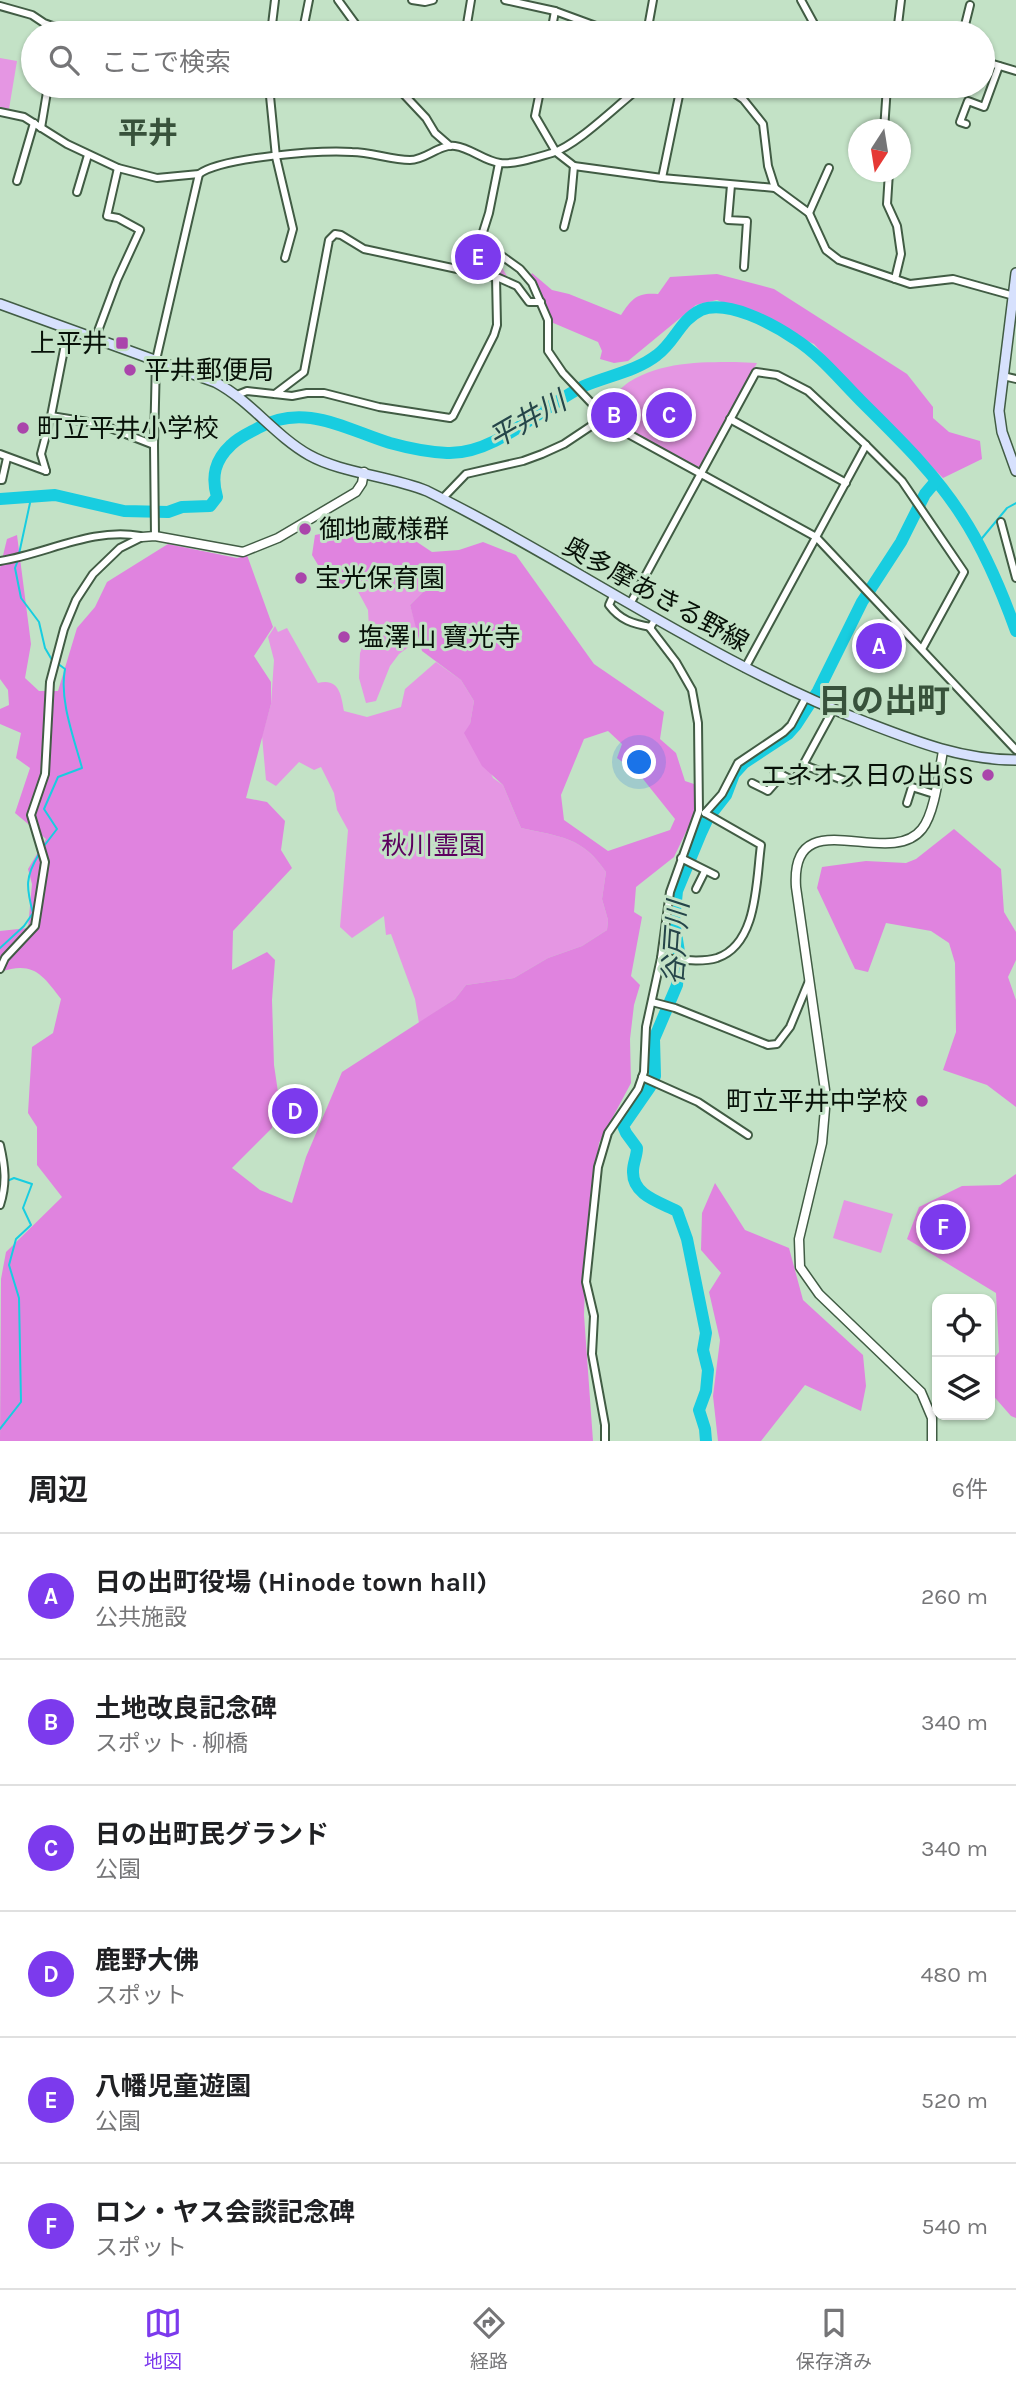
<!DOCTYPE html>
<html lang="ja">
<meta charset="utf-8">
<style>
body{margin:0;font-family:Karla,"Noto Sans JP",sans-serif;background:#f6f6f6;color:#202124}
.controls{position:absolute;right:21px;bottom:21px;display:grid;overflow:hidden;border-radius:14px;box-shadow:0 2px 5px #0004}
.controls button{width:63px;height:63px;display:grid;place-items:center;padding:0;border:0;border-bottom:2px solid #e0e0e0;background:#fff;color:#202124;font:35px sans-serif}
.compass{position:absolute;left:848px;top:119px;width:63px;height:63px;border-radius:50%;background:#fff;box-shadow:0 2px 5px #0004;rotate:192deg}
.you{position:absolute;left:640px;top:763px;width:24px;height:24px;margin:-18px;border:5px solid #fff;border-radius:50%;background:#1a73e8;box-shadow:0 0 0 10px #1a73e833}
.badge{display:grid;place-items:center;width:46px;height:46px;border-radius:50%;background:#7c3aed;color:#fff;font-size:23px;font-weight:700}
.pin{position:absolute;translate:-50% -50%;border:4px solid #fff;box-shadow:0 2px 7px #0006}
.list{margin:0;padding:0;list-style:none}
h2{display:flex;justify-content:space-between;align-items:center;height:91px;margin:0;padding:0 28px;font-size:30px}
h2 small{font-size:23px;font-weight:400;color:#757577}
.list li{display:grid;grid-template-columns:46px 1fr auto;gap:21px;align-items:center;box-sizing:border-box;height:126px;padding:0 28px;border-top:2px solid #e0e0e0}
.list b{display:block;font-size:26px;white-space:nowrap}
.list p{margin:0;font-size:23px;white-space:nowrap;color:#757577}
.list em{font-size:23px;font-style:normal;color:#757577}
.icon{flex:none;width:38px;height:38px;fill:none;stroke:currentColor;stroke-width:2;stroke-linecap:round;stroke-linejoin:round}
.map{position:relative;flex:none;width:1016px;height:1441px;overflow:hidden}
.search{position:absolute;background:#fff;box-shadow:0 2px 5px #0004;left:21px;right:21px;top:21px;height:77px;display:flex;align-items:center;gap:18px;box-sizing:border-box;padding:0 24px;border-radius:38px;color:#757577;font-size:26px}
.sheet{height:847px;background:#fff}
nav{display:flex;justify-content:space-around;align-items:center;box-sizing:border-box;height:98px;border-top:2px solid #e0e0e0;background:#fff;font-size:19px;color:#757577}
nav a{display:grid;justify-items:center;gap:4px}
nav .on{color:#7c3aed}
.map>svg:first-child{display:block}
</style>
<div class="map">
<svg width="1016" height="1441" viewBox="0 0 1016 1441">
<rect width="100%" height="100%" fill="#c3e2c6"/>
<!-- green -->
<g fill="#e596e3">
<path d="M0,58l17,3 -8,48 -9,-2z"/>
<path d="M472,247l29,19 6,10 -39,-9z"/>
<path d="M735,362l22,1 -57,105 -82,-44 -17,-15c9,-9 18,-20 28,-27 32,-20 70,-20 106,-20z"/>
<path d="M384,568l38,12 2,11 -14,14 7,24 -7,17 -11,8 -9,12 -14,35 -10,2 -7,-25 1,-25 9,-24 -1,-19 -14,-26 17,-11z"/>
<path d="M275,626l3,6 9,-4 31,55c21,-5 23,11 26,28l23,6 34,-10 4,-18 31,-27 25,18 13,21 -4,23 23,54 10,7 18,43c39,9 61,8 85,44l-4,27 6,21 -1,10 -25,16 -34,12 -34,20 -48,7 -11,14 -36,24 -4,-24 -24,-65 -5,1 -2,-19 -32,22 -12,-11 8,-97 -11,-20 -3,-17 -13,-26 -7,3 -15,-8 -23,24 -10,-6 -4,-44 9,-32 3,-44 -6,-23z"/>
<path d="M844,1200l49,14 -12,39 -48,-15z"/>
</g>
<!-- forest -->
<g fill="#e083df" fill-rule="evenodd">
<path d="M532,273l20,17 17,4 52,21c11,-17 17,-23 37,-21l12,-17 47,-3 57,15 133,85 26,33v11l16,14 31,9 2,18 -39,19 -78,-78 -51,-56 -97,-44 -21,5 -68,56 -14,2 -14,-4 2,-8 -4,-9 -47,-20 -24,-39z"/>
<path d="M376,523l20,5 36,24 27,-2 24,-8 33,13 78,109 70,48 -4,27 16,14 9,28 9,3 2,27 -22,46 -38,30 -2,25 8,5 -11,59 9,9 -6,20 -4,34 1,44 -32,60 -13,113 -2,59 9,126h-593l1,-162 5,-27 56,-55 -25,-32v-38l-9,-14 4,-66 21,-14 8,-34c-19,-25 -28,-38 -61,-27v-41l28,-3 4,-44 -4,-15 18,-30 -31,-26 15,-45 -14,-10 5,-25 -21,-9v-15l9,-4 -1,-15 -8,-11v-111l7,-29 10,-4 14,109 -6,34 14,13h19l19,-63 18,-21 12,-25 61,-38 69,14 10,-3 26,72 -19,29 17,26v22l-25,94 21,4 18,19 -4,29 11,18 -59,63 -1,39 35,-18 8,8 -3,40 2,65 4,27 -6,36 -40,40 28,22 32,13 14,-46 36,-85 113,-73 11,-14 48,-7 34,-20 34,-12 25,-16 1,-10 -6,-21 4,-27c-24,-36 -46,-35 -85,-44l-18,-43 -21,-19 -18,-33 6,-9 4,-23 -13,-21 -39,-29 -12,-46 14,-14 -2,-11 -38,-12 -13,5 -22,13 -22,-6 -15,-25 3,-20zM608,731l14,13 -5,14 22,16 36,45 -5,11 -62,21 -44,-31 -3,-25 23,-56z"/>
<path d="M954,829l47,40 3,43 12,20v28l-8,17 8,23v107l-29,-22 -44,-15 13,-38 -1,-69 -6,-20 -18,-12 -45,-8 -18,49 -13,-3 -38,-81 5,-21 44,-6 40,2 10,-4z"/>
<path d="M1016,1174v244l-5,-2 -21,-24v-29l9,-11 -3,-59 -89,-54 12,-32 43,-21 38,-1z"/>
<path d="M715,1183l30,47 44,18 14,52 60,55 3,31 -5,25 -56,-26 -44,56h-43l-5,-45 7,-56 -11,-48 12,-19 -20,-23 1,-37z"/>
</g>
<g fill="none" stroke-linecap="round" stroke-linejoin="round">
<!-- stream -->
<g stroke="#18cde0" stroke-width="2">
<path d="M978,543l29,-35 9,-5"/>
<path d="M19,554l11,-51 -4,-6"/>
<path d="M18,560l-3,8 6,30 18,24 6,26 7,12"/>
<path d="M44,846l13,-17 -13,-20 14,-32 24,-9c-8,-30 -23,-68 -17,-99l-8,-6"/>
<path d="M0,948l24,-22 9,-13c-7,-26 -8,-36 6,-59"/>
<path d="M0,1184l14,-6 18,6 -9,24 8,17 -15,14 -7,26 10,33 2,104 -21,27"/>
</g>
<!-- river -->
<g stroke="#18cde0" stroke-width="12">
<path d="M0,499l55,-4 69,16 44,1 14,-5 28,-1 7,-9c-6,-21 -2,-37 14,-52 8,-8 18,-12 27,-17 46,-26 87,1 132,15 18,5 38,9 57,10 49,2 95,-47 137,-67 23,-10 53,-15 73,-31 18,-13 23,-35 44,-45 26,-11 72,14 94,29 25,16 45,41 66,62 36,36 73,71 101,115 23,35 40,76 54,115"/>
<path d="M706,1441l-1,-12 -6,-19 7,-19 2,-21 -5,-20 3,-17 -19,-94 -10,-28c-18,-9 -45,-16 -44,-40 0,-8 4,-15 4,-23l-11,-15 -3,-7 27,-39 5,-11 -1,-37 23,-54 1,-11 1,-22 -5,-31 3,-30 24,-58 7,-15 18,-23 8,-21 10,-11 44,-29 8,-9 22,-34 44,-89 39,-60 24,-48 11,-13"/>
</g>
<!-- minor casing -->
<g stroke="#415c44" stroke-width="10">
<g id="minor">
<path d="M338,0l24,33"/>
<path d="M412,0l13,2 8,-2"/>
<path d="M505,0l50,11 60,22"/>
<path d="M801,0l18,33"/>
<path d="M0,6l32,9 12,8 23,8 30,2"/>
<path d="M467,24l4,-24"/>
<path d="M304,25l5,-25"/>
<path d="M271,33l4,-33"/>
<path d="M551,33l4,-22"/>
<path d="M647,33l6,-33"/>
<path d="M897,33l4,-33"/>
<path d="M963,33l7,-28"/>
<path d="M983,61l33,10"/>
<path d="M269,86l7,71 17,72 -8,29"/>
<path d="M396,86l30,32 9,15 15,13"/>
<path d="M541,86l-6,30 21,36 18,14 88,12 113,10 34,25 17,37 13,10 71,24 43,-5 61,17"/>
<path d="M724,86l19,13 20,25 5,42 7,22"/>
<path d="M0,112l24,5 43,27 51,24 39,10 42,-4c23,-17 122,-24 153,-22 19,0 39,8 58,8 16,0 29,-16 45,-14 16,2 29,15 45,17 15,2 38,-6 52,-10 26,-8 67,-50 90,-67"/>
<path d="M966,124l-6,-2 8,-21 16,6 15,-41"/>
<path d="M41,128l7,-42"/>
<path d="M884,130l3,-44"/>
<path d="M499,163l-10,50 -6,19 1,8 4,6 32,23 12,14 16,37v31l15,22 49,52 204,112 200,213"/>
<path d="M889,172l-2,32 10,22 4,28 -6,25"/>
<path d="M662,178l19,-92"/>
<path d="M17,181l17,-58"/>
<path d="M731,185l-3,35 19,1 -3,46"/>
<path d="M77,192l11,-37"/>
<path d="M809,213l20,-45"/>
<path d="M564,227l7,-28 3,-33"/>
<path d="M95,339l22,-59 23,-50 -22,-12 -11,-2 11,-48"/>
<path d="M1003,376l13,3"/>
<path d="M275,394l29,-22 25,-132 6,-6 6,1 23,14 135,29 18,8 12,16h12"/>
<path d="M237,395l10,-4 45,5 15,-3h17l55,14 71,11 3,-2 41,-81 3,-10 -1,-48"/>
<path d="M51,416l49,8 54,21"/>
<path d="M730,419l116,64"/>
<path d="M0,454l46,17"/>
<path d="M46,471l-5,-17 10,-38 17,-87"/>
<path d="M0,480h2l5,-22"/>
<path d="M442,499l24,-25 57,-13 19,-7 22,-10 39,-26"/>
<path d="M1001,522l15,56"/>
<path d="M155,536l-1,-91 2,-85 43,-186"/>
<path d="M0,561c46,-7 93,-34 140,-25"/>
<path d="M614,594l-5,11c11,15 24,19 42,22"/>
<path d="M630,604l126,-232 21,3 31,16 58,54 36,36 62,91 -42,77"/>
<path d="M745,668l121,-223"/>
<path d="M804,765l44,17"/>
<path d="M774,771l18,9 4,-2 37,-68"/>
<path d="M752,783l16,8 14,-16"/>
<path d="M907,803l5,-16 22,7"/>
<path d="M705,813l17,-19 16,-31 46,-31 7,-7 14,-26"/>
<path d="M681,858l34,17"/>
<path d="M696,889l9,-18"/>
<path d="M661,958c17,1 39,5 56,0 41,-14 39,-77 44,-113l-56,-32"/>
<path d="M0,969l5,-11 30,-32 10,-64 -14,-47 14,-41 5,-92 14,-53 12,-29 17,-26 27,-26 22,-11"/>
<path d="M652,1002l23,6 93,37 9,-1 13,-17 19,-46"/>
<path d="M642,1077l56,25 50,33"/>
<path d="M0,1145c5,22 7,38 0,60"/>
<path d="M605,1441v-16l-13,-71 2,-38 -8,-34 12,-115 10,-34 30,-44 6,-17 2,-45 15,-69 9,-66 29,-81 -1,-88 -6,-33 -16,-28 -26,-34 6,-10"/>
</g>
</g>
<!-- tertiary casing -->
<g stroke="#415c44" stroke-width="11">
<g id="tertiary">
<path d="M142,537l13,-1 88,16 35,-14 78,-46 6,-9 2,-11"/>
<path d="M932,1441v-23l-11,-26 -102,-98 -19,-27 -1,-28 23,-96 4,-46 -30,-210c-6,-89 93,-16 126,-58 13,-16 17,-57 21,-78"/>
</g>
</g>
<!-- secondary casing -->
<g stroke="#415c44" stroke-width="12">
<g id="secondary">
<path d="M1016,273l-17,138 3,21 14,39"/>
<path d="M0,304l215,78c36,19 59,53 94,73 32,18 81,21 118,36 149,74 286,173 441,232 49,19 95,37 148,37"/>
</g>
</g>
<!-- minor -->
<use href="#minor" stroke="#fff" stroke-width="6"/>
<!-- tertiary -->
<use href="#tertiary" stroke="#fff" stroke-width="8"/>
<!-- secondary -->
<use href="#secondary" stroke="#d7e1fd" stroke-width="9"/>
</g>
<!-- markers -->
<g fill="#aa45ab" stroke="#c3e2c6" stroke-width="2.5">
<rect x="115" y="336" width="14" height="14" rx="3.5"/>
<circle cx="130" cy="370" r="7"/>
<circle cx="23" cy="428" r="7"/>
<circle cx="305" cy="529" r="7"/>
<circle cx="301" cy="578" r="7"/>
<circle cx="344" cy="637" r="7"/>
<circle cx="988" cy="775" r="7"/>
<circle cx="922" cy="1101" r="7"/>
</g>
<g text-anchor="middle" stroke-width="6" stroke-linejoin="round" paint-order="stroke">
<!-- poi labels -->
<g font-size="26" fill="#071108" stroke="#c3e2c6" text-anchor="start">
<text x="108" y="352" text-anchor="end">上平井</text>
<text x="144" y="379">平井郵便局</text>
<text x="37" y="437">町立平井小学校</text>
<text x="319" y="538">御地蔵様群</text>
<text x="315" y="587">宝光保育園</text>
<text x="358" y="646">塩澤山 寶光寺</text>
<text x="974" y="784" text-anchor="end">エネオス日の出SS</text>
<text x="908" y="1110" text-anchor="end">町立平井中学校</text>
</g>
<!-- street labels -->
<g font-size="26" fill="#071108" stroke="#c3e2c6">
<text transform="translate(656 594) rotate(29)" y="9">奥多摩あきる野線</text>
</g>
<!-- park labels -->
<g font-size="26" fill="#5c005e" stroke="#c3e2c6">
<text x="433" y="854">秋川霊園</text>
</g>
<!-- water labels -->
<g font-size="28" font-style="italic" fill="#254549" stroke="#c3e2c6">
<text transform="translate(527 419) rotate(-30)" y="10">平井川</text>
<text transform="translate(675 943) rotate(-86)" y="10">谷戸川</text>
</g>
<!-- quarter labels -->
<g font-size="30" font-weight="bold" fill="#38523b" stroke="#c3e2c6">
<text x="148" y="143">平井</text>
</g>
<!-- district labels -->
<g font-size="33" font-weight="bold" fill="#38523b" stroke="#c3e2c6">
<text x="884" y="712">日の出町</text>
</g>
</g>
</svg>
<div class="controls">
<button><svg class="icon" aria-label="locate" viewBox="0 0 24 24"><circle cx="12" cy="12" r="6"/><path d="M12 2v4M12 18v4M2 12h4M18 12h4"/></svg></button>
<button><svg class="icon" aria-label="layers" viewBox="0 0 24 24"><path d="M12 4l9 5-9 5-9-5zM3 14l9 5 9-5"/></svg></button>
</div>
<svg class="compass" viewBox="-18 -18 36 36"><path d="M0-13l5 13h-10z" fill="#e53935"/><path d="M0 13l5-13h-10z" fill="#757577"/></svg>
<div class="you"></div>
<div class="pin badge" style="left:879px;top:646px">A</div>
<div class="pin badge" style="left:614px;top:415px">B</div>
<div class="pin badge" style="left:669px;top:415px">C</div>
<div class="pin badge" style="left:295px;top:1111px">D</div>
<div class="pin badge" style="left:478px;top:257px">E</div>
<div class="pin badge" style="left:943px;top:1227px">F</div>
<div class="search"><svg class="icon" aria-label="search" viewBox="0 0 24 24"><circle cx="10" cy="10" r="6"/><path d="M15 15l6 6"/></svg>ここで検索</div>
</div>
<section class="sheet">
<h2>周辺<small>6件</small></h2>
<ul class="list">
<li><span class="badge">A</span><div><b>日の出町役場 (Hinode town hall)</b><p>公共施設</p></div><em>260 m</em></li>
<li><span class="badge">B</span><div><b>土地改良記念碑</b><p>スポット · 柳橋</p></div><em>340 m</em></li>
<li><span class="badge">C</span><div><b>日の出町民グランド</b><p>公園</p></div><em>340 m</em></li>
<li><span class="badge">D</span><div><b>鹿野大佛</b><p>スポット</p></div><em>480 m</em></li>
<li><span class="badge">E</span><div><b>八幡児童遊園</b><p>公園</p></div><em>520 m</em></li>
<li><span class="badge">F</span><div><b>ロン・ヤス会談記念碑</b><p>スポット</p></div><em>540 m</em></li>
</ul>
</section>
<nav>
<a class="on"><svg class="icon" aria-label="map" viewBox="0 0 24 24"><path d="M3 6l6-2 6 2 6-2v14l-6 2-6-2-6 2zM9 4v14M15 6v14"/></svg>地図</a>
<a><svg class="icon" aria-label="directions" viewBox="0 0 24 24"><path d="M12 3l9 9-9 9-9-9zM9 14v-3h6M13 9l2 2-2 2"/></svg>経路</a>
<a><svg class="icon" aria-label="saved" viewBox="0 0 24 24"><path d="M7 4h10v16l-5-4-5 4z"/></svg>保存済み</a>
</nav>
